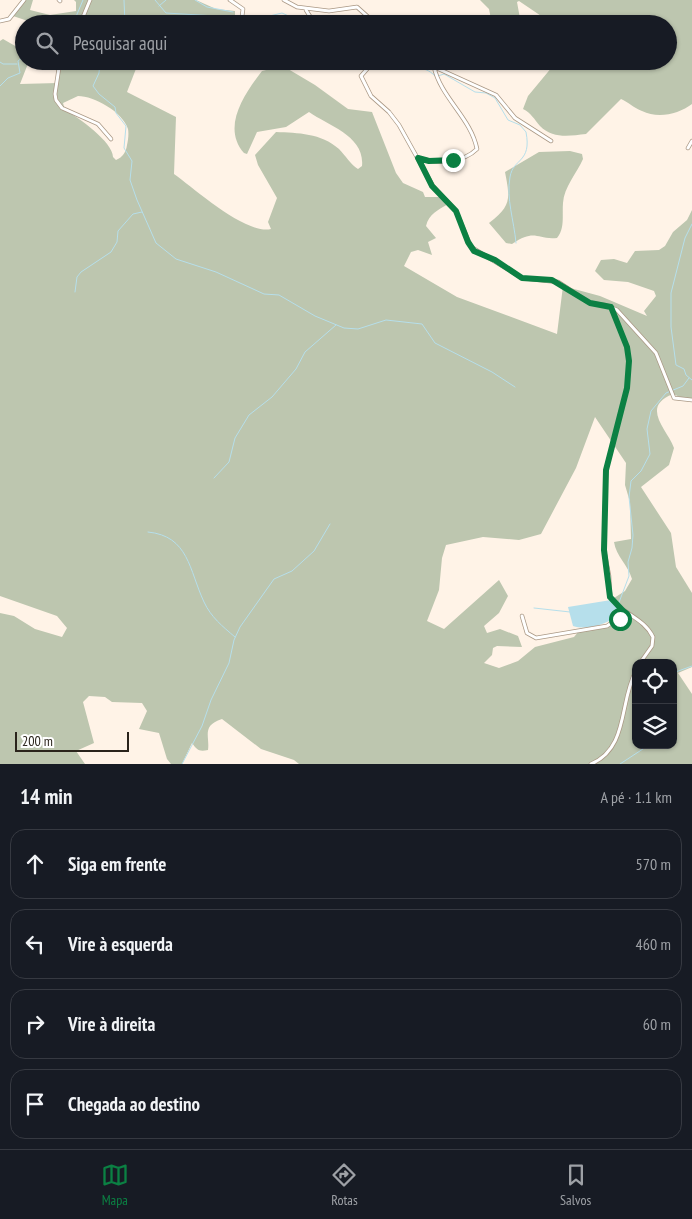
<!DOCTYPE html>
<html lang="pt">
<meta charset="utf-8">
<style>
body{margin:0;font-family:"PT Sans Narrow",sans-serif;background:#242831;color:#f1f3f6}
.controls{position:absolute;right:15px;bottom:15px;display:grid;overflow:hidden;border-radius:10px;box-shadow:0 1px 4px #0004}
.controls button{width:45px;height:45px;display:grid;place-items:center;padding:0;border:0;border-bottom:1px solid #363941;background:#171b24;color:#f1f3f6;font:25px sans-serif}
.scale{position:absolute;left:15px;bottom:12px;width:114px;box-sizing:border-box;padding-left:5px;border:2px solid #2a231b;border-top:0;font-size:14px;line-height:18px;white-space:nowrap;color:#2a231b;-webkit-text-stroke:4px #fff;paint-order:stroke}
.stop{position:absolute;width:15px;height:15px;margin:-11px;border:4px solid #0b8043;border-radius:50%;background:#fff}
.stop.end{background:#0b8043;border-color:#fff;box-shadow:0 1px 5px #0008}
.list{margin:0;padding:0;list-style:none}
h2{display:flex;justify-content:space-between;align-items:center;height:65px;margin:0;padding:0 20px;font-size:21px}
h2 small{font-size:16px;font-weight:400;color:#9ea1a6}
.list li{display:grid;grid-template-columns:32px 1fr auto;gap:15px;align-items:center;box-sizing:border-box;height:70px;margin:0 10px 10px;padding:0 10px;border:1px solid #363941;border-radius:15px}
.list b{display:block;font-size:19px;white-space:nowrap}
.list em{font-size:16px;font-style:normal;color:#9ea1a6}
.icon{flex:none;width:28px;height:28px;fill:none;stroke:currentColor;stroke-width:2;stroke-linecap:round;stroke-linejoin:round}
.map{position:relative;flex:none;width:692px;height:764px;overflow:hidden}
.search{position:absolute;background:#171b24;box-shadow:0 1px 4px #0004;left:15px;right:15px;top:15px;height:55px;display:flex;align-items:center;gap:12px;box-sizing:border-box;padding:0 18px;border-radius:28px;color:#9ea1a6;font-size:19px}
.sheet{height:385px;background:#171b24}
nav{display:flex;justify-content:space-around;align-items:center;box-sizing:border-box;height:70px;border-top:1px solid #363941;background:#171b24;font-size:14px;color:#9ea1a6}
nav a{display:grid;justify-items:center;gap:2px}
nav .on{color:#0b8043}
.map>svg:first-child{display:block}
</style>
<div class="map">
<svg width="692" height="764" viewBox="0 0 692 764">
<rect width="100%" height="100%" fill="#fff3e7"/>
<!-- green -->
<g fill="#bdc6af" fill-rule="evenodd">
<path d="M24,0h9l-3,10 20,5 26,-4v-9l-2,-2h122l20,9 19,2v9l-8,4h-190l-24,-8z"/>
<path d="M480,0h212v104c-13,10 -34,15 -50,7 -8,-3 -14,-9 -21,-12l-35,35c-17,2 -33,5 -46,-8 -6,-7 -9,-13 -17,-17l5,-13 29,-35h111v-37h-115l-34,-23 -2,1 4,22h-29l-3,-15z"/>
<path d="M3,39l21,12v10h5l-9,23 38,-1 4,-22h77l-12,31 49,25 -2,57c21,15 72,61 97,55l-3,-7 9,-24 -19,-33 -3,-10 21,-23c22,1 45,1 63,17 7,7 11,15 19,20l4,-3c3,-30 -33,-40 -53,-54l-23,15 -29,5 -10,22 -3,-1c-23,-26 1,-60 18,-82l21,-5 32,19 33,24 24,3 24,61 7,10 20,9 2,5h15l8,7c-10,6 -19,10 -22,22l10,12 -8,4 4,13 -14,-5 -7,2 -7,14 53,31 100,37 6,-48 37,10 47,20 -3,-5 12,-15 -2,-5 -26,-9 -24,-2 -9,-9 6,-11 13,-1 13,4 8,-12 24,-1 6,-4 8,-14 14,-12 5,-10v189l-10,-1 -9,-4c-33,13 -6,35 1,54l-5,17 -28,22 30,46 5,34 16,26v74l-14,6 14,21v70h-393l-5,-4 -33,-11 -39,-30c-21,7 -12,17 -14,31 -9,2 -11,0 -16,-7l-10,21h-11l-4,-5 -8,-26 -20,-4 8,-18 -5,-8 -30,-1 -7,-5 -16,-1 -6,6 11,41 -18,8 9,13h-85v-151l14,3 21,13 27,8 5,-9 -10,-12 -57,-20v-555zM78,96c16,0 45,16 50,33 1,5 0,12 -1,16 -1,7 -4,12 -11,15l-3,-3c0,-15 -35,-40 -48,-47l-2,-7zM595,417l31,46 -1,22 5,17 1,37 -17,3c2,14 14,23 18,37l-7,12 -14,9 15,15 -20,12 -27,4 -5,6 -39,10 -17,14 -19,7 -15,-5 8,-8 1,-7 4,-2 25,1 -4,-11 -18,-7 -13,4 -3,-7 15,-13 9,-17 -9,-16 -55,49 -17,-8 12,-31 3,-32 4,-13 37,-8 36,3 22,-6 35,-66zM636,663h37v82h-37z"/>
<path d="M570,151l12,3 1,5c-6,14 -19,28 -20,44 -1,13 2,25 -6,35 -21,2 -21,-10 -45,6l-6,-1 -17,-20c23,-17 21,-25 16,-51l34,-20z"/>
</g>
<!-- water -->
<path fill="#b6dfeb" d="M611,600l11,11c-10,12 -33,20 -49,15l-5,-19z"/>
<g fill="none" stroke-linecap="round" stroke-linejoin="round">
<!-- stream -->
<g stroke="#b6dfeb" stroke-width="1">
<path d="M124,0l1,24"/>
<path d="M155,0l11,13 50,3 33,5 33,-8 20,9"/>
<path d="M195,0l12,7 26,5"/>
<path d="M159,6l7,-6"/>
<path d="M63,24l3,-4 9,-1 8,-19"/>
<path d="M309,24h7"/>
<path d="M339,24h5"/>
<path d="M100,61l-1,12 -6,13 6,8 16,13 1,6 10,13 -2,22 8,13 -2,19 7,20 19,43 20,16 40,13 48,22 15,1 36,21 29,12 14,1 28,-9 36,4 13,19 57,29 23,15"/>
<path d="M397,61c15,11 26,2 38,15"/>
<path d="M0,62l3,2h14"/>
<path d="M438,76l6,-2 31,18 11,1 9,5 13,22 12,5 6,7c6,31 -13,26 -16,45 -4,22 4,43 6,66"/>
<path d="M0,86l8,-8 12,-5 -2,-12 6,-5"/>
<path d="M692,224l-7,14 -14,55v34l5,38 8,4 2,6 6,5"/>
<path d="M75,292l2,-15 4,-5 30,-20 6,-10 1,-11 15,-17 9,-2"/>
<path d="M214,478l15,-16 6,-24 14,-23 23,-18 24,-28 9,-17 31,-27"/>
<path d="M148,532c41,4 41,38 56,70 7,15 18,24 31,35"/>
<path d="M618,605l11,-29 -1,-14 4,-14 1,-13 -4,-38 2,-16 10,-10 9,-17 -3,-25 4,-18 15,-18 17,-7 6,-8"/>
<path d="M534,608l36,4"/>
<path d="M673,673l19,-7"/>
<path d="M182,764l20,-38 9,-26 18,-37 5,-23 6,-13 34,-48 18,-8 22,-20 16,-27"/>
<path d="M620,764l29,-19"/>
</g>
<!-- minor casing -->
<g stroke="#aa9885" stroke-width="4.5">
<g id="minor">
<path d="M59,0l1,1"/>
<path d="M230,0l13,9 -2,15"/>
<path d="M284,0l13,7 32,4 28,-4 19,17"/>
<path d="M0,21l9,-2 15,-19"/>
<path d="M78,24l5,-7 7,-17"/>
<path d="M302,24l9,-6 -5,-8"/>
<path d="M60,61l-5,33 1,6 6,8 36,16 13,15"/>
<path d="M374,61l-13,15 10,20 18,16 10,13 34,61 23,25 15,36 51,31 36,4 32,21 15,2 12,5 39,43 18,45 18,2"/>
<path d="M421,61l75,34 19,23 36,23"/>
<path d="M688,148l4,-7"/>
<path d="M418,158c19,6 45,5 59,-9 -6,-31 -36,-51 -43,-82"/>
<path d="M611,307l16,40 2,14 -2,27 -21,82 -2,80 5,26 1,21c12,17 34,21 43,40l-1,9 -12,17"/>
<path d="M522,616l5,17 9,5 71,-12 19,-13"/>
<path d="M591,764c38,-16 28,-63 45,-93"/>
</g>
</g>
<!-- minor -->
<use href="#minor" stroke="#fff" stroke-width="3"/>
</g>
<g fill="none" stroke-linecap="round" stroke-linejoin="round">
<!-- route -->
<path stroke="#0b8043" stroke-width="6" d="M453,160l-24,1 -11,-3 14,28 24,25 12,31 6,9 21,9 27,18 30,2 38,23 21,4 16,40 2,14 -2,27 -21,82 -2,80 6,47 16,17 -6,5"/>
</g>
</svg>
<div class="controls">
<button><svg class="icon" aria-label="locate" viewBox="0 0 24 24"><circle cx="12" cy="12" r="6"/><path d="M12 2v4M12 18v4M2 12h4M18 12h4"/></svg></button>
<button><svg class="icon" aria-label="layers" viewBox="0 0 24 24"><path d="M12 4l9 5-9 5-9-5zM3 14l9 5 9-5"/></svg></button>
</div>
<div class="scale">200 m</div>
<div class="stop" style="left:620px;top:619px"></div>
<div class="stop end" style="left:453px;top:160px"></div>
<div class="search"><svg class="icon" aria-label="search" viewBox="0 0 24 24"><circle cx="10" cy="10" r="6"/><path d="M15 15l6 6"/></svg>Pesquisar aqui</div>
</div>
<section class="sheet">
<h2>14 min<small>A pé · 1.1 km</small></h2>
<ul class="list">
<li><svg class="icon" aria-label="ahead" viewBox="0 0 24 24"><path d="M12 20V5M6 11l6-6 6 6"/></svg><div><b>Siga em frente</b></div><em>570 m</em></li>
<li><svg class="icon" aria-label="left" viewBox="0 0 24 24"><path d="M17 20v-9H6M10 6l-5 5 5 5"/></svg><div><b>Vire à esquerda</b></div><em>460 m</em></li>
<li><svg class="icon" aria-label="right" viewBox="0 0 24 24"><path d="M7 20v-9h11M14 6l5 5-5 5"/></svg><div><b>Vire à direita</b></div><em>60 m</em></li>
<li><svg class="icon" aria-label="arrive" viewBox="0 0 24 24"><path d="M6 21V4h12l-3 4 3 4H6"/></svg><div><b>Chegada ao destino</b></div></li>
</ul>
</section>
<nav>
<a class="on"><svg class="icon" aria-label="map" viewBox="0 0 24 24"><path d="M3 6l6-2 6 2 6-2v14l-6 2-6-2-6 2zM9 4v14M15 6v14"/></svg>Mapa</a>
<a><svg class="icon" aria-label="directions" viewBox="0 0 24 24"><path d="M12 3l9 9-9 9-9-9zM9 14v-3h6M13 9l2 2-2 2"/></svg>Rotas</a>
<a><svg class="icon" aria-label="saved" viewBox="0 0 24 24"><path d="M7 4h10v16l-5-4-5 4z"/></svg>Salvos</a>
</nav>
